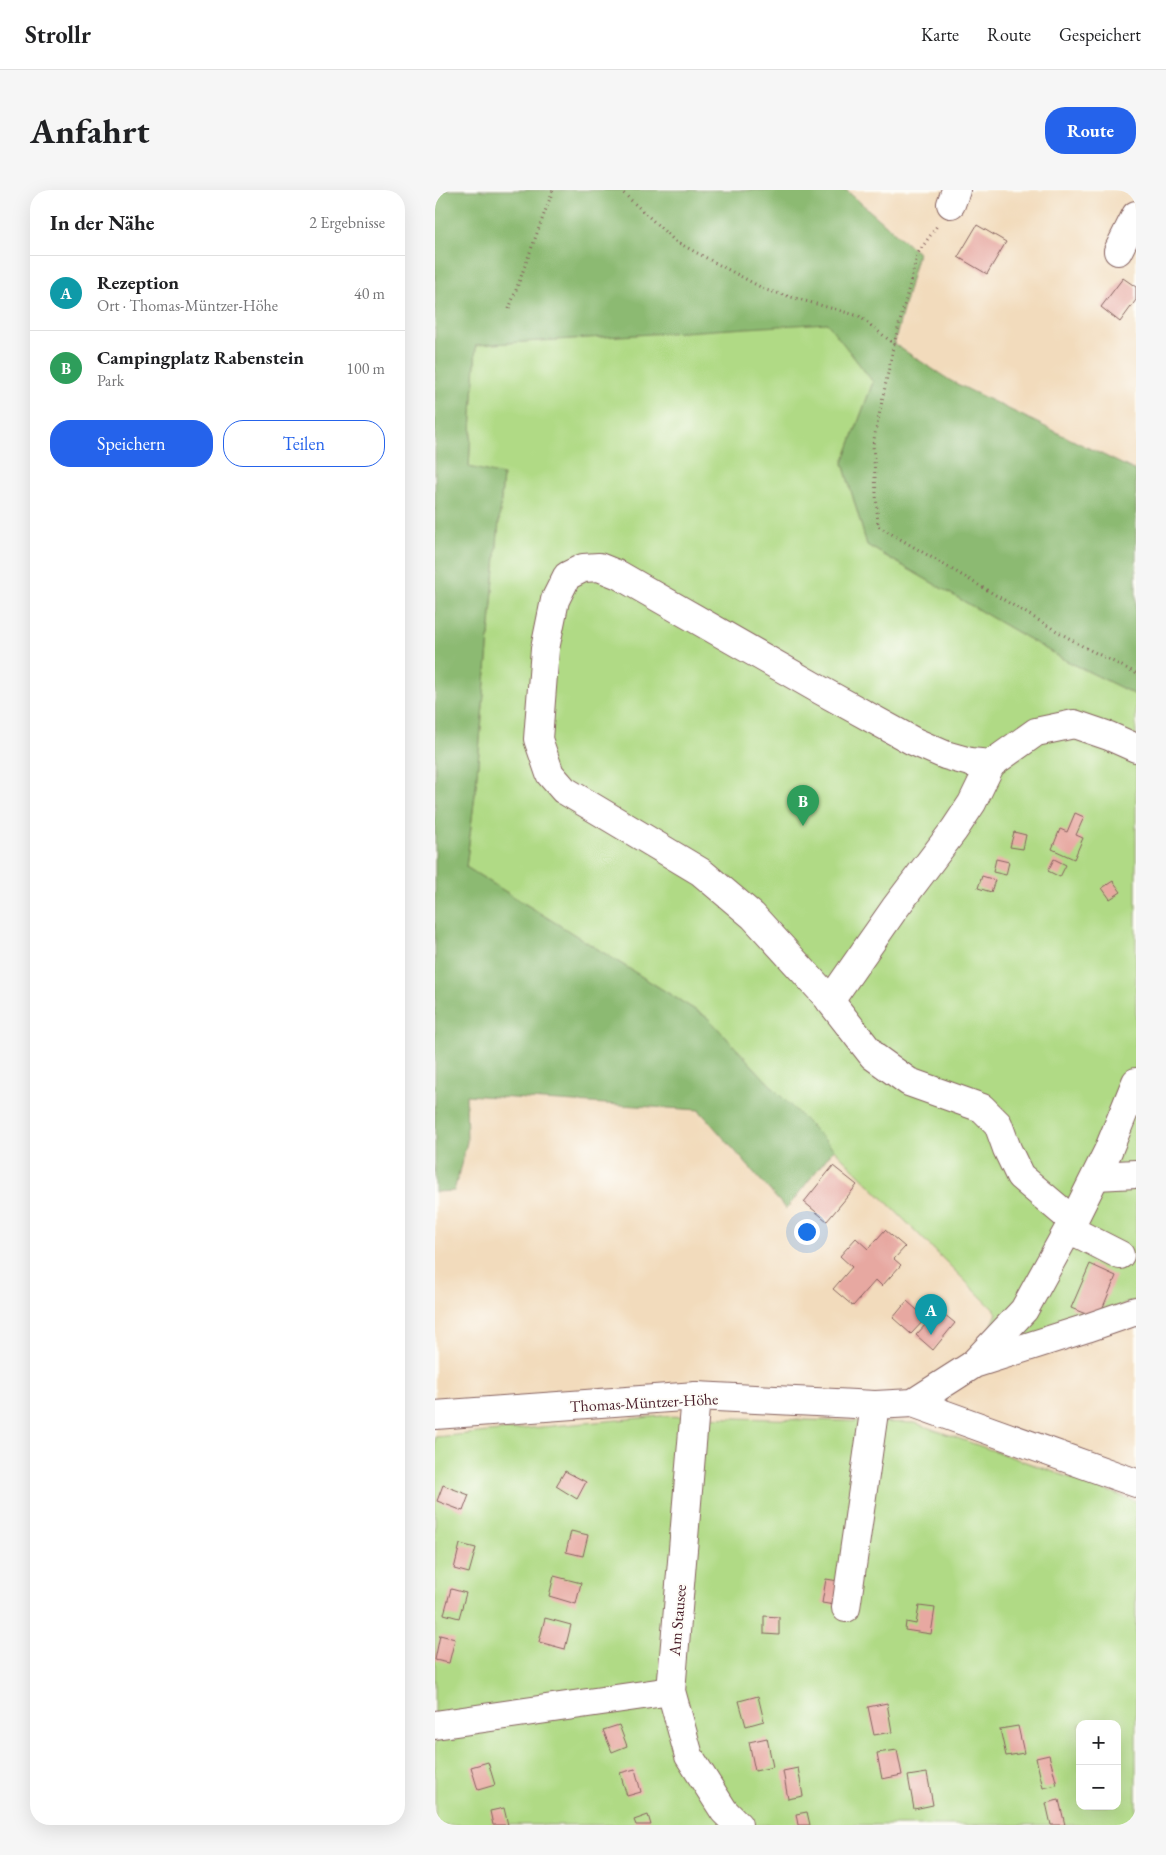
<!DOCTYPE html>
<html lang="de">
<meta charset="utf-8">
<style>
body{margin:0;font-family:"EB Garamond",serif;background:#f6f6f6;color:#202124}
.controls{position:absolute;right:15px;bottom:15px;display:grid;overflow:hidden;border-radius:10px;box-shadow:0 5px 20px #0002}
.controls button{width:45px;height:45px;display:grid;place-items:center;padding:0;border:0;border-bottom:1px solid #e0e0e0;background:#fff;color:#202124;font:25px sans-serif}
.you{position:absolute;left:371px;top:1041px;width:18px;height:18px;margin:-12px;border:4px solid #fff;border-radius:50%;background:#1a73e8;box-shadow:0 0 0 8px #1a73e833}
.badge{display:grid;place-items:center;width:32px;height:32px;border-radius:50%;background:#2563eb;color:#fff;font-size:16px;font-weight:700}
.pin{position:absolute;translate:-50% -41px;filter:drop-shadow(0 1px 2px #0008)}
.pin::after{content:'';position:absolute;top:26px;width:18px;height:15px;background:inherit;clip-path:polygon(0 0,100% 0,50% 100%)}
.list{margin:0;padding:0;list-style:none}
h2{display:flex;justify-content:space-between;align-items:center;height:65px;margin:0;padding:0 20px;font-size:21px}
h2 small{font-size:16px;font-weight:400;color:#757577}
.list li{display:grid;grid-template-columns:32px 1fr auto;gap:15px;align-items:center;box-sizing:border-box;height:75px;padding:0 20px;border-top:1px solid #e0e0e0}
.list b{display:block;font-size:19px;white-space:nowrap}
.list p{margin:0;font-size:16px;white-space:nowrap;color:#757577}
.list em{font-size:16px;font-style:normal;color:#757577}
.actions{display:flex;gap:10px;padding:15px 20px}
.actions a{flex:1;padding:11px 0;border:1px solid #2563eb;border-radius:20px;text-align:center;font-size:18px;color:#2563eb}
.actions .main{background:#2563eb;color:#fff}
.map{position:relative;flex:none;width:701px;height:1635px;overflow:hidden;border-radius:20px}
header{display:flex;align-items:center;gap:30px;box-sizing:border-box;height:70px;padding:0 25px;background:#fff;border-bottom:1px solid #e0e0e0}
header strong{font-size:24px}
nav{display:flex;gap:28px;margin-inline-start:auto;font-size:18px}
.intro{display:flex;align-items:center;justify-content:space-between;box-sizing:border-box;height:120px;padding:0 30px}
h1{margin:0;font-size:35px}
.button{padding:12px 22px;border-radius:20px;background:#2563eb;color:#fff;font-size:18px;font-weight:700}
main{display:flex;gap:30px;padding:0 30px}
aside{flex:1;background:#fff;border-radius:20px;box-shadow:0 5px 20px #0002}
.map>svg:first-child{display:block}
</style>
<header>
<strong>Strollr</strong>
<nav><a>Karte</a><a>Route</a><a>Gespeichert</a></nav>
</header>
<div class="intro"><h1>Anfahrt</h1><a class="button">Route</a></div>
<main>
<aside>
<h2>In der Nähe<small>2 Ergebnisse</small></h2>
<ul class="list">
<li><span class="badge" style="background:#0f9aa8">A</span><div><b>Rezeption</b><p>Ort · Thomas-Müntzer-Höhe</p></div><em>40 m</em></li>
<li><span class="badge" style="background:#2e9e5b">B</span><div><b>Campingplatz Rabenstein</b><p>Park</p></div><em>100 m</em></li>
</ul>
<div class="actions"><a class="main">Speichern</a><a>Teilen</a></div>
</aside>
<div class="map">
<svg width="701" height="1635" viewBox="0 0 701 1635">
<rect width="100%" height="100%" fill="#fdfcf7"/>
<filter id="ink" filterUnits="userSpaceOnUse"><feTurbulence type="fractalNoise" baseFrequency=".02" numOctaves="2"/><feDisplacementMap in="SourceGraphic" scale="10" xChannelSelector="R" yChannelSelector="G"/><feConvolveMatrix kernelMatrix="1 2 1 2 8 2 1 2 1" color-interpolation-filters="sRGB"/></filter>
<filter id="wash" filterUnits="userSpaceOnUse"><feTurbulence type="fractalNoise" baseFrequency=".0096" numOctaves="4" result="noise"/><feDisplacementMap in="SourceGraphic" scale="20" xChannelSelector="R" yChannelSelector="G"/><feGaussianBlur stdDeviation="1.12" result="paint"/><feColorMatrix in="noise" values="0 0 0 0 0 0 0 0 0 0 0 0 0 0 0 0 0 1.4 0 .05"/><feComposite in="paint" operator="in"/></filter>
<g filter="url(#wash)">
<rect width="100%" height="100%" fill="#f2dbbc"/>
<!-- green -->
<g fill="#b0da85" stroke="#7d7c58" fill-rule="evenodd">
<path d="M392,132l46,60 -30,81 24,82 196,114 73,36v605l-158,57 19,-44 -222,-223 -67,-72 -242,-151 10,-81 27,-310 -34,-9 7,-122z"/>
<path d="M226,1226l254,7 221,78v324h-701v-388zM645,1534h37v82h-37z"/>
</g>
<!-- forest -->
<path fill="#8cba72" stroke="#6b6c4e" d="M0,0h411l72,63 -24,91 57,37 185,90v224l-73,-36 -196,-114 -24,-82 30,-81 -46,-59 -351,22 -7,122 34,8 -27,311 -10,81 242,151 67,72 59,59 -48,60 -87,-99 -233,-15 1,47 -13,49 -19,1z"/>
<g id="blocks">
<!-- building -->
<g fill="#e7a8a1">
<path d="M542,35l29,17 -19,32 -29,-17z"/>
<path d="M688,88l13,9v13l-16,22 -19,-15z"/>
<path d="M640,623l9,4 -8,18 7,3 -9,21 -22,-10 8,-20 7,3z"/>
<path d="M579,642l12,3 -3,14 -13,-2z"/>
<path d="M561,669l13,3 -3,13 -13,-3z"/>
<path d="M619,669l12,6 -6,12 -12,-6z"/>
<path d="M547,686l13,4 -4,12 -13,-4z"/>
<path d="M678,691l8,11 -11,7 -8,-11z"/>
<path d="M398,976l24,19 -30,36 -23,-19z"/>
<path d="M450,1040l20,17 -11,12 7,6 -19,21 -6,-6 -23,26 -20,-17 19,-22 -12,-11 16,-18 12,11z"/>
<path d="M655,1074l26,12 -18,43 -27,-11z"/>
<path d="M472,1111l19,17 -15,16 -18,-16z"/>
<path d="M504,1120l16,13 -22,27 -17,-15z"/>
<path d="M130,1281l21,11 -9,17 -21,-13z"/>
<path d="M8,1295l26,10 -6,16 -26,-10z"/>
<path d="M136,1341l17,4 -5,21 -17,-4z"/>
<path d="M25,1354l16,4 -7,25 -15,-4z"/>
<path d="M119,1386l27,7 -5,21 -27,-8z"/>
<path d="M391,1389l19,3 -4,24 -19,-3z"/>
<path d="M16,1399l15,4 -7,25 -15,-4z"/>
<path d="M484,1416l16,2 -4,26 -26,-4 1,-8 10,2z"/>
<path d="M329,1426l15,1v18l-15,-1z"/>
<path d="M110,1428l26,7 -6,24 -26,-7z"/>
<path d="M5,1445l15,4 -6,24 -14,-3z"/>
<path d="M323,1506l6,25 -18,5 -7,-25z"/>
<path d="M452,1513l5,29 -18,3 -6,-28z"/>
<path d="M184,1535l8,21 -15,6 -9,-22z"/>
<path d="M583,1536l6,27 -18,3 -6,-27z"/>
<path d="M332,1548l6,29 -18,4 -6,-29z"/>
<path d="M462,1560l5,25 -20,4 -5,-26z"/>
<path d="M614,1565l8,30 -14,3 -7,-30z"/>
<path d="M53,1572l7,23 -17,5 -7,-23z"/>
<path d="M363,1578l5,28 -15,3 -5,-28z"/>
<path d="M200,1579l6,23 -14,4 -7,-23z"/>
<path d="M492,1583l6,32 -19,4 -6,-33z"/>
<path d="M624,1610l6,25h-14l-5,-22z"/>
<path d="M69,1618l4,17h-15l-3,-14z"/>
<path d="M372,1622l3,13h-12l-2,-11z"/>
<path d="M213,1625l3,10h-15l-2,-5z"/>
</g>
</g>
</g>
<g filter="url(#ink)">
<use href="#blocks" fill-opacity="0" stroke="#85615e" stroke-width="1"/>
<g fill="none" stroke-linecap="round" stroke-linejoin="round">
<!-- minor casing -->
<g stroke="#85615e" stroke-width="30">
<g id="minor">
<path d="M516,14l5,-14"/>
<path d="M683,61l18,-36"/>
<path d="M395,811l65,-93 59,-78 18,-27 19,-39"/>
<path d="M661,986l40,-2"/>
<path d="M638,1031l-53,-45 -13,-27 -9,-25 -16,-16 -73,-26 -36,-26 -46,-59 -74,-81 -52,-44 -137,-82 -14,-16 -12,-35 7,-90 10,-49 12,-24 16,-8 16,-1 20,8 203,116 91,50 32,14 25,7 21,2 45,-32 38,-8 35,12 27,12"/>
<path d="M634,1039l51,26"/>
<path d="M540,1172l49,-52 49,-89 35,-70 28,-69"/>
<path d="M261,1206l-25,295 18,65 35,55 14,14"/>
<path d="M478,1213l223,80"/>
<path d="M0,1225l261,-19 179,9 38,-2 61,-39 113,-36 49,-17"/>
<path d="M411,1418l29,-203"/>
<path d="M0,1535l236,-34"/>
</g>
</g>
<!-- path -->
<g stroke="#85615e" stroke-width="3" stroke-dasharray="1 4" stroke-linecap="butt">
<path d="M185,0l55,51 91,49 93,26 35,28 -21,100 5,82 206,121 52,26"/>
<path d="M74,119l44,-119"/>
<path d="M459,154l24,-91 19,-27"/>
</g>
<!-- minor -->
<use href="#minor" stroke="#fff" stroke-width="28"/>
</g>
</g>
<g text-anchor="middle" stroke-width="4" stroke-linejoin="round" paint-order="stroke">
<!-- street labels -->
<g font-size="16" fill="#4a1f2b" stroke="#fdfcf7">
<text transform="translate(209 1212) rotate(-3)" y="6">Thomas-Müntzer-Höhe</text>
<text transform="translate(242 1430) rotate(-85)" y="6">Am Stausee</text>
</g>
</g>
</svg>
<div class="controls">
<button>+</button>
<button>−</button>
</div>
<div class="you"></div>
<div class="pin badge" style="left:496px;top:1145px;background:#0f9aa8">A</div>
<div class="pin badge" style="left:368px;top:636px;background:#2e9e5b">B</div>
</div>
</main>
